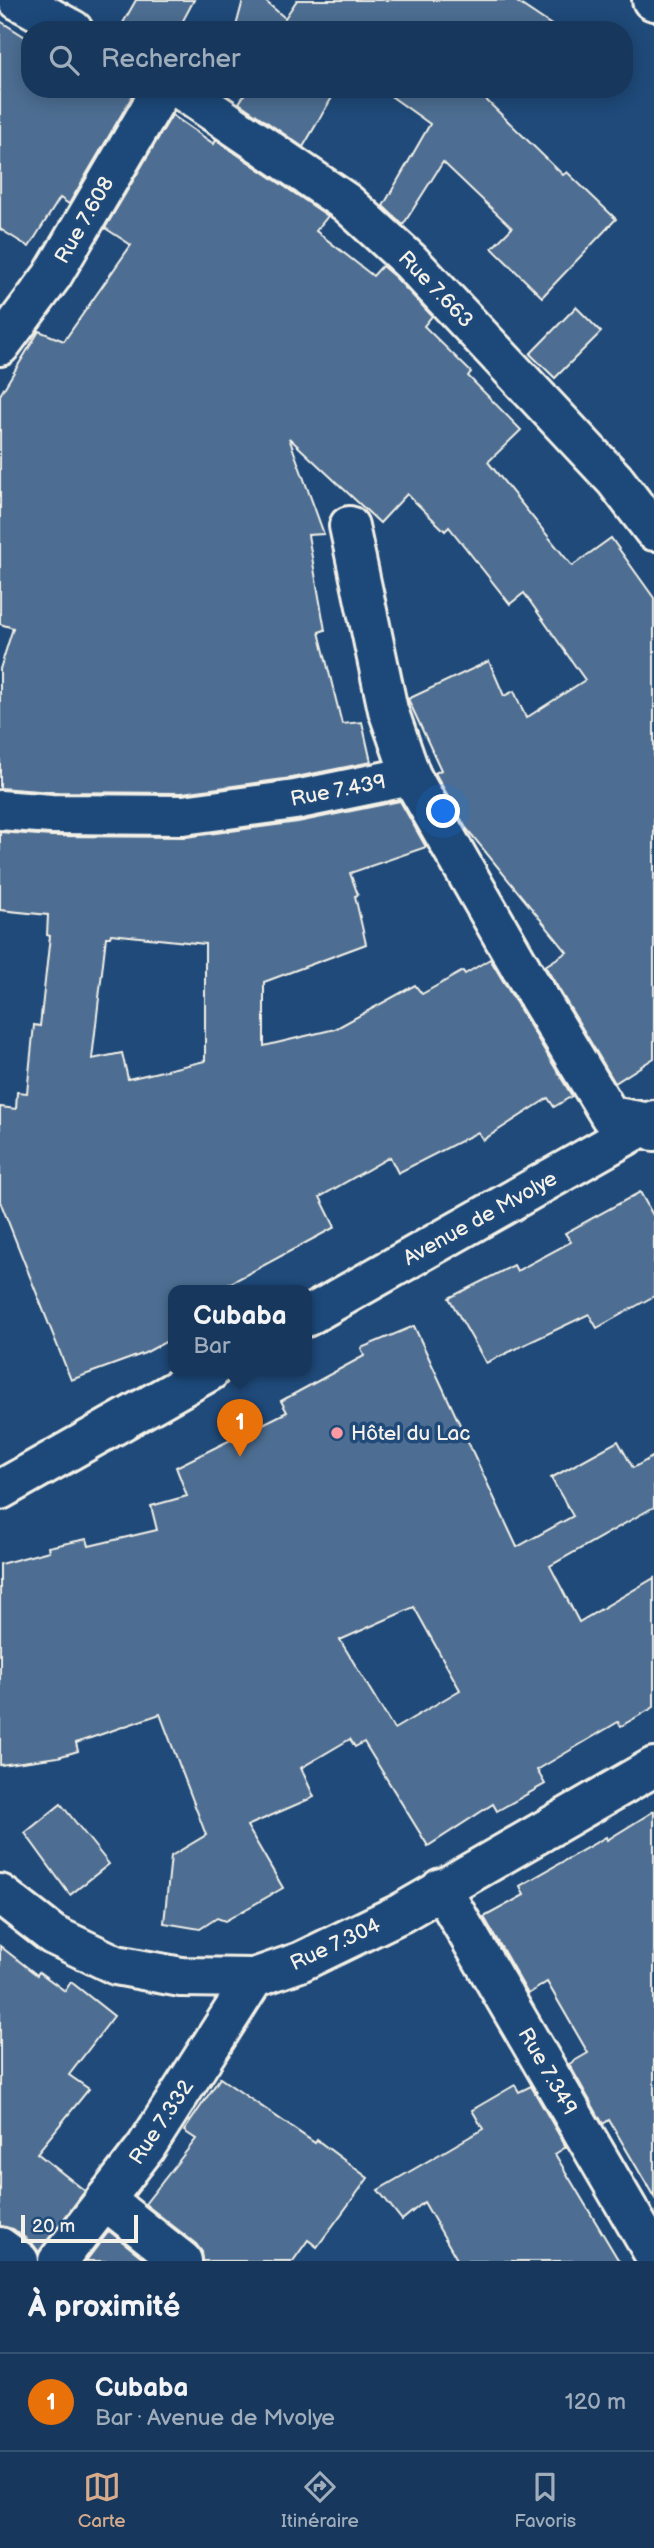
<!DOCTYPE html>
<html lang="fr">
<meta charset="utf-8">
<style>
body{margin:0;font-family:"Balsamiq Sans",sans-serif;background:#244365;color:#f1f3f6}
.scale{position:absolute;left:21px;bottom:18px;width:117px;box-sizing:border-box;padding-left:7px;border:4px solid #f4f1e8;border-top:0;font-size:19px;line-height:24px;white-space:nowrap;color:#f4f1e8;-webkit-text-stroke:5px #1f4a7a;paint-order:stroke}
.you{position:absolute;left:444px;top:812px;width:24px;height:24px;margin:-18px;border:5px solid #fff;border-radius:50%;background:#1a73e8;box-shadow:0 0 0 10px #1a73e833}
.badge{display:grid;place-items:center;width:46px;height:46px;border-radius:50%;background:#d6ab8b;color:#fff;font-size:23px;font-weight:700}
.pin{position:absolute;translate:-50% -58px;filter:drop-shadow(0 2px 4px #0008)}
.pin::after{content:'';position:absolute;top:37px;width:24px;height:21px;background:inherit;clip-path:polygon(0 0,100% 0,50% 100%)}
.popup{position:absolute;left:168px;top:1285px;width:144px;height:91px;box-sizing:border-box;display:grid;place-content:center;border-radius:14px;background:#17385c;filter:drop-shadow(0 2px 5px #0005);font-size:23px;white-space:nowrap;color:#9eacbb}
.popup b{font-size:26px;color:#f1f3f6}
.popup::after{content:'';position:absolute;left:50%;top:100%;margin-left:-14px;border:14px solid transparent;border-top-color:#17385c}
.list{margin:0;padding:0;list-style:none}
h2{display:flex;justify-content:space-between;align-items:center;height:91px;margin:0;padding:0 28px;font-size:30px}
h2 small{font-size:23px;font-weight:400;color:#9eacbb}
.list li{display:grid;grid-template-columns:46px 1fr auto;gap:21px;align-items:center;box-sizing:border-box;height:98px;padding:0 28px;border-top:2px solid #365272}
.list b{display:block;font-size:26px;white-space:nowrap}
.list p{margin:0;font-size:23px;white-space:nowrap;color:#9eacbb}
.list em{font-size:23px;font-style:normal;color:#9eacbb}
.icon{flex:none;width:38px;height:38px;fill:none;stroke:currentColor;stroke-width:2;stroke-linecap:round;stroke-linejoin:round}
.map{position:relative;flex:none;width:654px;height:2261px;overflow:hidden}
.search{position:absolute;background:#17385c;box-shadow:0 4px 18px #0003;left:21px;right:21px;top:21px;height:77px;display:flex;align-items:center;gap:18px;box-sizing:border-box;padding:0 24px;border-radius:28px;color:#9eacbb;font-size:26px}
.sheet{height:189px;background:#17385c}
nav{display:flex;justify-content:space-around;align-items:center;box-sizing:border-box;height:98px;border-top:2px solid #365272;background:#17385c;font-size:19px;color:#9eacbb}
nav a{display:grid;justify-items:center;gap:4px}
nav .on{color:#d6ab8b}
.map>svg:first-child{display:block}
</style>
<div class="map">
<svg width="654" height="2261" viewBox="0 0 654 2261">
<rect width="100%" height="100%" fill="#1f4a7a"/>
<filter id="ink" filterUnits="userSpaceOnUse"><feTurbulence type="fractalNoise" baseFrequency=".0143" numOctaves="2"/><feDisplacementMap in="SourceGraphic" scale="14" xChannelSelector="R" yChannelSelector="G"/><feConvolveMatrix kernelMatrix="1 2 1 2 8 2 1 2 1" color-interpolation-filters="sRGB"/></filter>
<g filter="url(#ink)">
<!-- building -->
<g fill="#4d6e92" stroke="#f4f1e8" stroke-width="2" fill-rule="evenodd">
<path d="M136,0h58l-16,30h-59z"/>
<path d="M243,0h21l21,18 12,-18h217l45,30h-324z"/>
<path d="M0,21l30,19v49l106,1 -67,114 -9,-6 -31,49 -29,-18z"/>
<path d="M248,89h89l-34,58 -64,-44z"/>
<path d="M381,89h94l88,86 4,-3 49,47 -74,78 -50,-49 20,-20 -69,-66 -40,63 -20,-19 47,-82z"/>
<path d="M172,115l42,29 2,-4 112,76 -12,15 57,45 9,-10 13,11 37,39 -8,10 47,46 -3,4 53,54 -33,32 84,104 39,-28 43,60v460l-39,25 -70,-117 22,-14 -101,-124 -31,-55 6,-3 -33,-71 81,-38 15,35 10,-5 12,27 59,-38 -61,-87 -14,11 -61,-77 -4,4 -38,-37 -27,29 -91,-85 35,96 -16,1 17,95 -6,2 23,92 20,-2 9,40 -80,16 -109,15 -130,-1 -52,-4v-119l13,-41 -13,-4v-229l39,-64 25,10 67,-96 -26,-17z"/>
<path d="M576,307l25,25 -46,46 -25,-24z"/>
<path d="M400,801l26,46 -76,26 8,22 -3,1 11,48 -102,38v64l71,-17 80,-44 7,9 41,-23 2,3 25,-15 82,137 -18,11 -6,-9 -65,42 -5,-8 -80,41 -8,-16 -70,40 15,30 -119,64h-43v47l-28,15 -74,27 -71,-179v-94l16,2 1,-17 10,1 7,-68 6,1 10,-90 -3,-1 1,-20 -48,-5v-78l51,4 135,1 112,-15zM111,934l94,10v117l-77,18 -6,-26 -30,6 14,-122h4z"/>
<path d="M640,1192l14,25v79l-57,32 -8,-14 -103,49 -37,-65 65,-33 3,6 54,-29 -6,-9z"/>
<path d="M414,1326l103,221 56,-31 -22,-38 67,-37 15,27 21,-12v51l-104,59 29,56 75,-44v129l-33,19 -3,-4 -81,48 8,14 -48,27 -4,-7 -65,42 -64,-104 -9,5 -5,-8 -49,29 13,29 -67,29 36,62 -58,33 -8,-3 -17,11 -36,-6 7,-67 35,-21 -46,-121 -84,29 2,8 -20,6 -58,8v-201l49,-13 -1,-4 39,-8 2,7 68,-16 -6,-24 36,-10 -11,-29 111,-55 -6,-11 83,-45 -3,-8zM414,1607l46,83 -66,39 -54,-89z"/>
<path d="M61,1804l48,60 -39,31 -45,-62z"/>
<path d="M654,1811v386l-45,-77 -6,4 -34,-60 19,-11 -41,-71 -19,12 -44,-77 40,-22 -4,-9 86,-49 1,3z"/>
<path d="M0,1946l37,29 2,-3 26,19 6,-9 43,34 -45,59 20,14 -52,64 48,38 -46,61 -7,-9 -19,-14 -13,-3z"/>
<path d="M220,2078l95,65 2,-3 51,38 -51,69 -9,-7 -15,21h-90l-1,-9 -6,-8 -51,-40 51,-65 -12,-8z"/>
<path d="M515,2085l4,7 12,-6 35,61 -11,7 64,107h-161l-34,-59 -22,18 -24,-30 105,-61 -11,-19z"/>
<path d="M109,2231l38,30h-61z"/>
</g>
<g fill="none" stroke-linecap="round" stroke-linejoin="round">
<!-- minor casing -->
<g stroke="#f4f1e8" stroke-width="44">
<g id="minor">
<path d="M18,0l55,30"/>
<path d="M652,0l2,1"/>
<path d="M180,89l167,114 63,58 205,219 39,51"/>
<path d="M0,346l52,-70 110,-187"/>
<path d="M349,526l39,184 23,66"/>
<path d="M0,810l51,4 132,1 112,-15 116,-24 111,194 88,146 40,7 4,8"/>
<path d="M441,1888l213,366"/>
<path d="M0,1894l53,41 63,30 65,12 73,1 46,-16 101,-49 253,-146"/>
<path d="M105,2200l77,61"/>
<path d="M0,2247l19,14"/>
<path d="M58,2261l88,-114 108,-169"/>
</g>
</g>
<!-- major casing -->
<g stroke="#f4f1e8" stroke-width="44">
<g id="major">
<path d="M306,1317l348,-197"/>
<path d="M0,1490l210,-119"/>
</g>
</g>
<!-- minor -->
<use href="#minor" stroke="#1f4a7a" stroke-width="38"/>
<!-- major -->
<use href="#major" stroke="#1f4a7a" stroke-width="38"/>
</g>
</g>
<!-- markers -->
<circle fill="#ff9aa2" stroke="#1f4a7a" stroke-width="2.5" cx="337" cy="1433" r="7"/>
<g text-anchor="middle" stroke-width="7" stroke-linejoin="round" paint-order="stroke">
<!-- street labels -->
<g font-size="21" fill="#f4f1e8" stroke="#1f4a7a">
<text transform="translate(84 220) rotate(-60)" y="7">Rue 7.608</text>
<text transform="translate(436 289) rotate(46)" y="7">Rue 7.663</text>
<text transform="translate(338 790) rotate(-11)" y="7">Rue 7.439</text>
<text transform="translate(480 1218) rotate(-29)" y="7">Avenue de Mvolye</text>
<text transform="translate(335 1944) rotate(-25)" y="7">Rue 7.304</text>
<text transform="translate(548 2071) rotate(60)" y="7">Rue 7.349</text>
<text transform="translate(161 2122) rotate(-56)" y="7">Rue 7.332</text>
</g>
<!-- poi labels -->
<g font-size="21" fill="#f4f1e8" stroke="#1f4a7a" text-anchor="start">
<text x="351" y="1440">Hôtel du Lac</text>
</g>
</g>
</svg>
<div class="scale">20 m</div>
<div class="you"></div>
<div class="pin badge" style="left:240px;top:1457px;background:#e8710a">1</div>
<div class="popup"><b>Cubaba</b>Bar</div>
<div class="search"><svg class="icon" aria-label="search" viewBox="0 0 24 24"><circle cx="10" cy="10" r="6"/><path d="M15 15l6 6"/></svg>Rechercher</div>
</div>
<section class="sheet">
<h2>À proximité<small></small></h2>
<ul class="list">
<li><span class="badge" style="background:#e8710a">1</span><div><b>Cubaba</b><p>Bar · Avenue de Mvolye</p></div><em>120 m</em></li>
</ul>
</section>
<nav>
<a class="on"><svg class="icon" aria-label="map" viewBox="0 0 24 24"><path d="M3 6l6-2 6 2 6-2v14l-6 2-6-2-6 2zM9 4v14M15 6v14"/></svg>Carte</a>
<a><svg class="icon" aria-label="directions" viewBox="0 0 24 24"><path d="M12 3l9 9-9 9-9-9zM9 14v-3h6M13 9l2 2-2 2"/></svg>Itinéraire</a>
<a><svg class="icon" aria-label="saved" viewBox="0 0 24 24"><path d="M7 4h10v16l-5-4-5 4z"/></svg>Favoris</a>
</nav>
